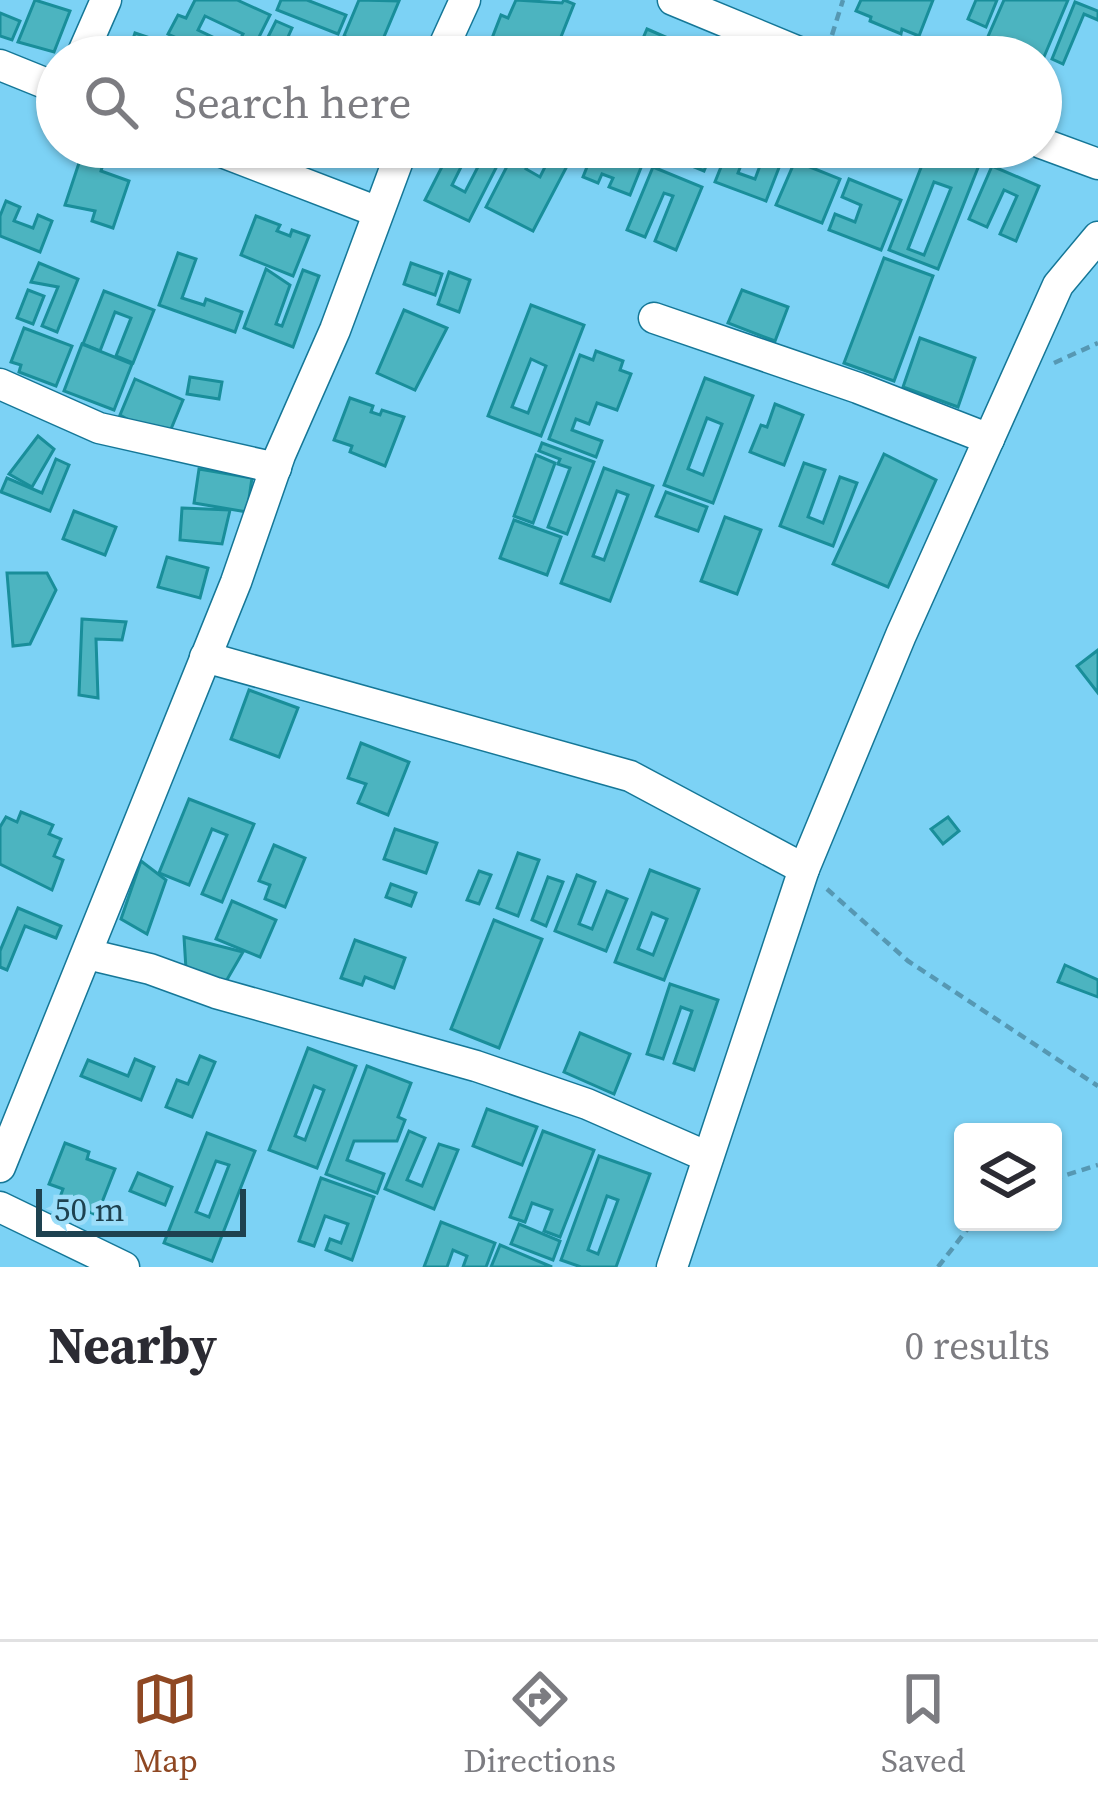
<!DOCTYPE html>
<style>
body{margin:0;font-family:"Source Serif 4",serif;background:#f2f2f3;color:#2b2b33}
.controls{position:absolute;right:36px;bottom:36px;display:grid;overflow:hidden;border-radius:12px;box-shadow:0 3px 9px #0004}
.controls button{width:108px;height:108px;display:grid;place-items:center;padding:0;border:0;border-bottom:3px solid #e1e1e2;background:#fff;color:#2b2b33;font:60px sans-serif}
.scale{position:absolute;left:36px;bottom:30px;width:210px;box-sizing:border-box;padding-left:12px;border:6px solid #1e4250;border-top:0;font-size:33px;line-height:42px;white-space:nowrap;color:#1e4250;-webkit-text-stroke:9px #9bddf9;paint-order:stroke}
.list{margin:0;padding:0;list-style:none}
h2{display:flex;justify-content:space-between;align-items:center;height:156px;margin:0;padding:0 48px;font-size:51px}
h2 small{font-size:39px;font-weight:400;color:#7c7c81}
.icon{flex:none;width:66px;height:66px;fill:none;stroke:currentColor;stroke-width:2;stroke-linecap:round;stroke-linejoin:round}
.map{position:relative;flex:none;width:1098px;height:1267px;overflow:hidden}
.search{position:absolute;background:#fff;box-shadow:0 3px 9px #0004;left:36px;right:36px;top:36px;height:132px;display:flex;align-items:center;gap:30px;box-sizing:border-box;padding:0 42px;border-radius:66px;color:#7c7c81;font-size:45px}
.sheet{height:372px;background:#fff}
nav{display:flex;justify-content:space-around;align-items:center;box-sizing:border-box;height:168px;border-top:3px solid #e1e1e2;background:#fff;font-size:33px;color:#7c7c81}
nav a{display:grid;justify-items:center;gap:6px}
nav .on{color:#8f4823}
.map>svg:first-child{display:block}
</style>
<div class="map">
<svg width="1098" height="1267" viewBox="0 0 1098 1267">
<rect width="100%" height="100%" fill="#7cd2f5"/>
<!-- building -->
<g fill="#4cb4c0" stroke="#198e9a" stroke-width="3" fill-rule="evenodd">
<path d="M35,0l35,11 -16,41 -36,-10z"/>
<path d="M195,0h42l33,15 -21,42h-30l-51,-23 10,-19 8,3zM205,16l38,18 -7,14 -38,-18z"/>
<path d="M281,0h26l39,15 -8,19 -61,-24z"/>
<path d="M359,0l40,1 -21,50 -34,-15z"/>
<path d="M516,0l46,3 2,-3 10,4 -21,53h-23l3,-6 -21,-9 -6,15 -19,-6 14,-36 7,3z"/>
<path d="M861,0h72l-14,36 -17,-7 -1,5 -31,-13 1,-4 -15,-6z"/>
<path d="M976,0h21l-11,27 -18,-8z"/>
<path d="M1004,0h64l-27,64v-7h-62z"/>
<path d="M1075,2l23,9v9l-14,-6 -21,50 -11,-5z"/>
<path d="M0,13l20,8 -8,19 -12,-4z"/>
<path d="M276,21l16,7 -13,29h-21z"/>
<path d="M647,29l44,19 -4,9h-52z"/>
<path d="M135,33l54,18 -2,6h-60z"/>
<path d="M452,147h19l-19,38 13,7 18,-35 15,7 -29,57 -44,-21z"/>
<path d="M517,147h19l-10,22 14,8 13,-26 -8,-4h32l-44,84 -47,-24z"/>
<path d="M595,147h16l33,13 -14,35 -21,-8 4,-9 -11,-4 -4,9 -15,-6z"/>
<path d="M662,147h15l17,10 5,-10h15l-10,24 -44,-18z"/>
<path d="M729,147h19l-10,26 17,6 12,-32h20l-21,54 -51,-19z"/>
<path d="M929,147h19l33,13 -43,109 -49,-19zM934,182l17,6 -27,67 -16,-6z"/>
<path d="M81,157l22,7 -2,7 28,10 -16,47 -21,-7 3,-10 -30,-6z"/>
<path d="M795,161l45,18 -18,44 -46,-18z"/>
<path d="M992,166l47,20 -23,55 -16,-7 17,-38 -13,-6 -17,37 -18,-8z"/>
<path d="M653,167l49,20 -26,63 -21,-9 18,-45 -9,-3 -19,44 -18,-7z"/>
<path d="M849,179l52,21 -20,50 -52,-20 6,-16 20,8 6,-17 -19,-8z"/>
<path d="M6,201l14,6 -6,14 19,7 5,-13 14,6 -12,31 -40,-16v-20z"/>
<path d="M256,216l24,9 -3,6 13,5 2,-6 17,6 -16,40 -52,-21z"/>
<path d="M178,253l18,6 -14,39 22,7 2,-6 36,13 -7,20 -76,-27z"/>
<path d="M884,258l49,18 -39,105 -50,-18z"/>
<path d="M39,263l39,16 -21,53 -15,-6 16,-39 -27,-5z"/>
<path d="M411,263l31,11 -7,21 -31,-11z"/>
<path d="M266,269l24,16 -14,39 6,2 21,-56 16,6 -26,71 -49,-19z"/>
<path d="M449,272l21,8 -11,32 -21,-8z"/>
<path d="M28,290l16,6 -11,28 -16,-6z"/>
<path d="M742,290l46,17 -13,34 -47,-18z"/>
<path d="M104,291l50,19 -21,53 -17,-7 15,-38 -16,-6 -15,39 -17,-7z"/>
<path d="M531,305l53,20 -43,111 -53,-20zM531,359l15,7 -18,47 -16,-6z"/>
<path d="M404,310l43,18 -32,62 -38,-17z"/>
<path d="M24,328l48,18 -16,40 -37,-14 2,-7 -10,-3z"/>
<path d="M920,338l55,20 -17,49 -55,-20z"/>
<path d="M82,344l50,20 -18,46 -50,-19z"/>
<path d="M596,351l27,10 -3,9 11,4 -14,36 -20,-7 -8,21 -13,-5 -4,11 30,11 -6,16 -47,-18 31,-84 13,5z"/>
<path d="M190,377l32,5 -3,17 -32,-5z"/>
<path d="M705,378l48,18 -40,107 -49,-18zM707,418l15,6 -19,51 -15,-6z"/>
<path d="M135,379l48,21 -17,41 -46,-26z"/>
<path d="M350,398l23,8 -2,6 9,3 2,-5 22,7 -19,49 -35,-14 2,-6 -18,-6z"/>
<path d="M775,404l28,11 -19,50 -34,-13 11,-27 6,2z"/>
<path d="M38,436l16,13 -22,38 -23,-13z"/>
<path d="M542,443l52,19 -27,72 -19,-7 22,-59 -12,-4 2,-5 -21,-8z"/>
<path d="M884,454l52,26 -48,107 -55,-23z"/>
<path d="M536,455l19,8 -22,60 -19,-7z"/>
<path d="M56,459l13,6 -19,46 -49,-19 6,-14 35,15z"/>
<path d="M804,463l21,7 -17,47 15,6 17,-46 17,6 -24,63 -53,-20z"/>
<path d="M604,468l49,18 -43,115 -49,-18zM617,491l11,4 -24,65 -11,-4z"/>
<path d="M199,469l53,9 -5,34 -53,-9z"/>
<path d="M666,492l41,15 -9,24 -42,-15z"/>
<path d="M182,508l48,2 -8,34 -42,-4z"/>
<path d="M74,511l42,16 -11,28 -42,-16z"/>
<path d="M725,517l36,13 -24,64 -36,-13z"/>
<path d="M514,520l47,17 -14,38 -47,-17z"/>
<path d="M167,557l41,11 -8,30 -42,-11z"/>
<path d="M7,573h40l9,17 -26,54 -17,2z"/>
<path d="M82,619l44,3 -4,18 -26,-1 2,59 -19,-3z"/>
<path d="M1098,650v43l-21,-27z"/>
<path d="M249,690l49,18 -19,49 -48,-18z"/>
<path d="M361,743l48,19 -21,53 -30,-12 8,-19 -18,-6z"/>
<path d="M189,799l65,25 -32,78 -20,-8 25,-59 -15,-6 -23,56 -30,-12z"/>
<path d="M21,812l32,13 -4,9 12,5 -7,17 9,4 -11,30 -52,-26v-37l6,-10 11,5z"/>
<path d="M948,817l11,14 -16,13 -12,-15z"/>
<path d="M395,829l42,14 -11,30 -42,-14z"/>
<path d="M274,845l31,13 -20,49 -20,-8 5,-14 -11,-4z"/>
<path d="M518,853l21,7 -21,56 -21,-8z"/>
<path d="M141,861l25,19 -19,54 -26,-15z"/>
<path d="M650,870l49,19 -35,91 -49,-18zM652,913l15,6 -14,36 -15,-6z"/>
<path d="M479,871l12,4 -12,29 -12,-4z"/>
<path d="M577,875l18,7 -16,42 13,5 15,-38 20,8 -21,52 -51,-20z"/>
<path d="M548,877l15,5 -17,44 -14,-6z"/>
<path d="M391,884l25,9 -5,13 -25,-9z"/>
<path d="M232,901l44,19 -16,37 -44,-18z"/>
<path d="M18,908l43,18 -5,12 -31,-12 -18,44 -7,-3v-16z"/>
<path d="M494,920l48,19 -43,109 -48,-19z"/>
<path d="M184,937l59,15 -22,38 -35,-21z"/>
<path d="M355,940l50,18 -11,30 -29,-11 -3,8 -21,-7z"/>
<path d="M1065,965l33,15v17l-40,-15z"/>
<path d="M670,984l48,16 -24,70 -20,-7 18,-52 -11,-4 -18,52 -16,-5z"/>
<path d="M580,1033l50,21 -16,40 -50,-22z"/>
<path d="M308,1048l48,18 -39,102 -48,-18zM314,1086l10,4 -19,50 -10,-4z"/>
<path d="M200,1056l15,6 -23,55 -26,-10 11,-27 11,4z"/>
<path d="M135,1059l19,8 -13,33 -60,-24 7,-16 40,16z"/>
<path d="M367,1066l44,17 -13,34 7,3 -8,21h-43l-7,19 37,14 -7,19 -51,-19z"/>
<path d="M487,1109l50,18 -15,38 -49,-19z"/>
<path d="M409,1131l16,7 -18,42 15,6 17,-42 19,6 -24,59 -49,-20z"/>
<path d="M543,1131l51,19 -34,87 -16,-6 8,-21 -20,-7 -7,19 -15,-5z"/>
<path d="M207,1133l48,18 -43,110 -48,-18zM216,1161l13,4 -20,52 -13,-5z"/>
<path d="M65,1143l24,9 -2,7 28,10 -18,46 -38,-15 4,-11 -14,-5z"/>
<path d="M599,1156l51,18 -34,93h-35l-20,-7zM607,1196l11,4 -20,54 -10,-4z"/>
<path d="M138,1173l34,14 -7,18 -35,-14z"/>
<path d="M321,1178l53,19 -22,63 -26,-10 4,-11 11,4 7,-19 -23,-8 -11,30 -15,-5z"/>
<path d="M441,1222l54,21 -9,24h-23l4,-11 -14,-6 -6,17h-23z"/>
<path d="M519,1224l41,17 -7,19 -42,-16z"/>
<path d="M500,1245l52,22h-61z"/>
</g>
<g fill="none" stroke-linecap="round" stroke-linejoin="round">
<!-- minor casing -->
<g stroke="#157797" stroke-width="33">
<g id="minor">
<path d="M673,0l138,57"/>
<path d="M81,57l25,-57"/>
<path d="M439,57l26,-57"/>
<path d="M0,65l57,23"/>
<path d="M1041,143l57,21"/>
<path d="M209,147l169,65"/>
<path d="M654,318l204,70 131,51"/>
<path d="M0,384l99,44 177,40"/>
<path d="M205,657l425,119 174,93"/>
<path d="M87,954l63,15 66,24 260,73 111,38 121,53"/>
<path d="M0,1167l236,-585 44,-127 55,-125 68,-183"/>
<path d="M0,1207l124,60"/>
<path d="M672,1267l132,-398 97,-234 157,-350 40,-48"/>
</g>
</g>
<!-- path -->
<g stroke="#5698b3" stroke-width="4.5" stroke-dasharray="9 6" stroke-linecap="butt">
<path d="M832,35l11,-35"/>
<path d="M1054,363l44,-20"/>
<path d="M827,889l81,72 190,125"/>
<path d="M1053,1179l45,-14"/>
<path d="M938,1267l35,-45"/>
</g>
<!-- minor -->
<use href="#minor" stroke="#fff" stroke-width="30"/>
</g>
</svg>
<div class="controls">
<button><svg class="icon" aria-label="layers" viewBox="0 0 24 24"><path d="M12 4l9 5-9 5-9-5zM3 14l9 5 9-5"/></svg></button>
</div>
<div class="scale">50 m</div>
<div class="search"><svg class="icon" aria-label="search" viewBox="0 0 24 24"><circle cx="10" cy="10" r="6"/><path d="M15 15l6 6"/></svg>Search here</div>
</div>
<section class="sheet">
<h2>Nearby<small>0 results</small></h2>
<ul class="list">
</ul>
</section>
<nav>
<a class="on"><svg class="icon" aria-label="map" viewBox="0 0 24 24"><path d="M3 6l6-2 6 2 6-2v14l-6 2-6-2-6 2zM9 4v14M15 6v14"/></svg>Map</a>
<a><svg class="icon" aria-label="directions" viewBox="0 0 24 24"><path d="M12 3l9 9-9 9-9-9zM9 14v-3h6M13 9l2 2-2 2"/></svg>Directions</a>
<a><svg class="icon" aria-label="saved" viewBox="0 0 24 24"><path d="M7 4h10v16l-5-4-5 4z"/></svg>Saved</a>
</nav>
